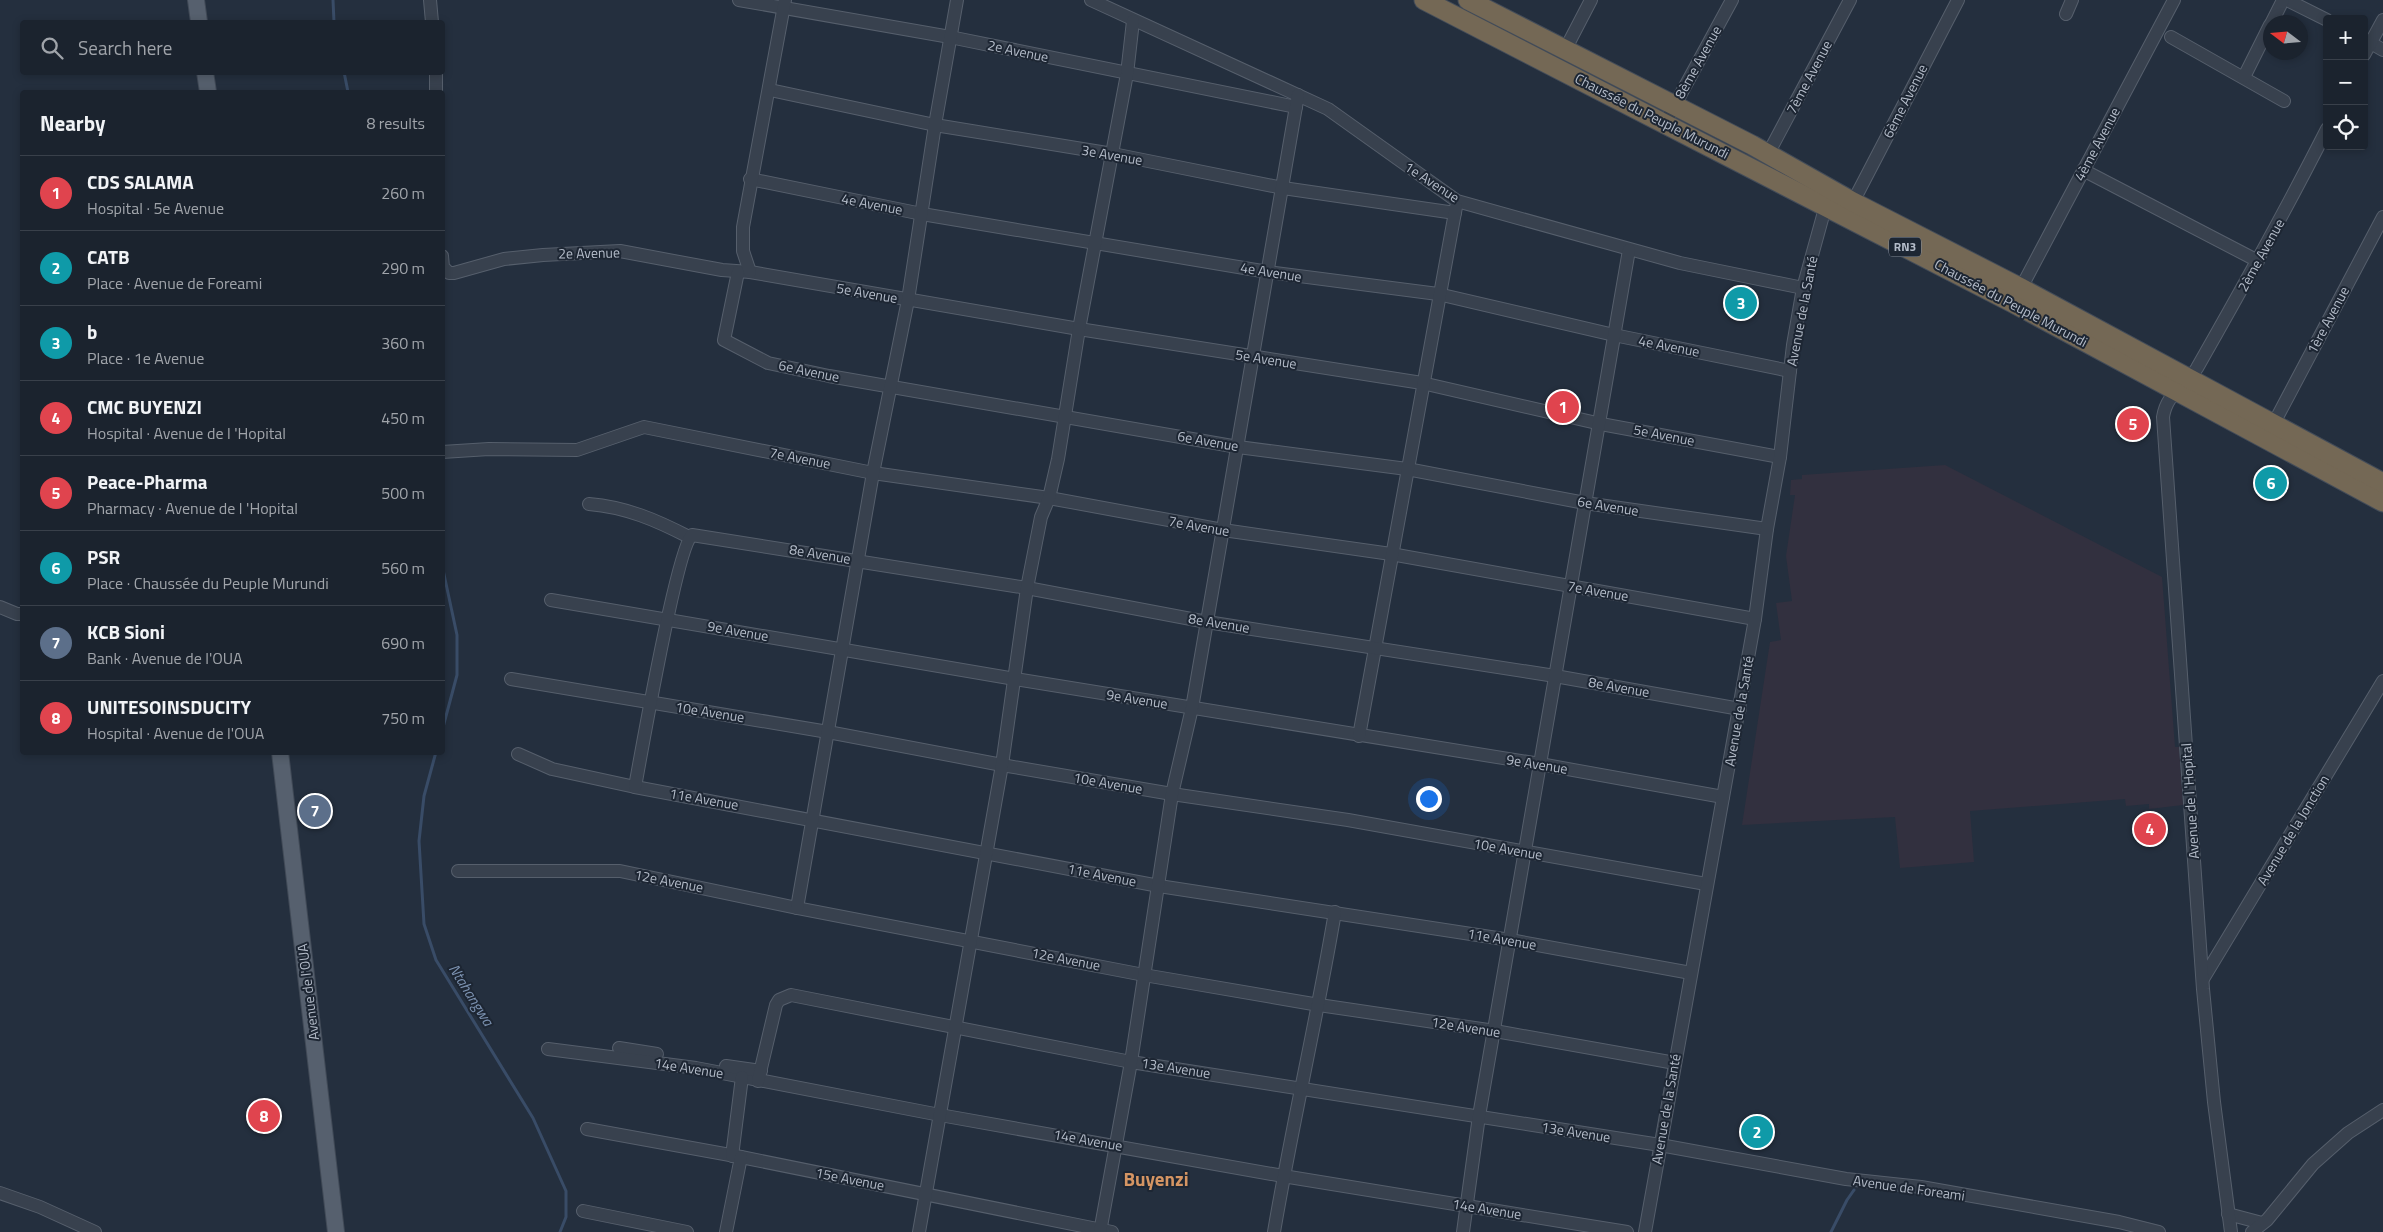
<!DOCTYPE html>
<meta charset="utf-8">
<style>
body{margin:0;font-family:"Titillium Web",sans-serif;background:#282f3a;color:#f1f3f6}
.controls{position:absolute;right:15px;top:15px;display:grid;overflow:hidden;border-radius:5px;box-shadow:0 2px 8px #0003}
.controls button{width:45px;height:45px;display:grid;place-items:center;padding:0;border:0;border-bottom:1px solid #39404a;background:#1b232e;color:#f1f3f6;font:25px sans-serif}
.compass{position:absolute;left:2263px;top:15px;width:45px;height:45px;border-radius:50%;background:#1b232e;box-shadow:0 2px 8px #0003;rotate:286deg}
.you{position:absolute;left:1428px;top:798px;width:18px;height:18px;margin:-12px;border:4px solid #fff;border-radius:50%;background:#1a73e8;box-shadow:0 0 0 8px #1a73e833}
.badge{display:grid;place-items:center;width:32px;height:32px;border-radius:50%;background:#2563eb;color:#fff;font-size:16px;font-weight:700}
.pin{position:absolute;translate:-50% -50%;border:2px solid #fff;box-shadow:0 1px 5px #0006}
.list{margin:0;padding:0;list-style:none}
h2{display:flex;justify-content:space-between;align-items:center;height:65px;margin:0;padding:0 20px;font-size:21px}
h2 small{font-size:16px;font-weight:400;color:#a0a4aa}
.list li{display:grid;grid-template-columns:32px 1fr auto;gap:15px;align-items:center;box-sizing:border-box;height:75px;padding:0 20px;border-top:1px solid #39404a}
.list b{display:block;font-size:19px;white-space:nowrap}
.list p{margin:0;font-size:16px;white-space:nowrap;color:#a0a4aa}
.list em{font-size:16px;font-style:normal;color:#a0a4aa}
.icon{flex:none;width:28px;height:28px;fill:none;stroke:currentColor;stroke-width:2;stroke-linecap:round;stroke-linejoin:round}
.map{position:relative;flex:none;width:2383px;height:1232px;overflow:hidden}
.search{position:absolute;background:#1b232e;box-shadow:0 2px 8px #0003;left:20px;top:20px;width:425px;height:55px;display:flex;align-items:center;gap:12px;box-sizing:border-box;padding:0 18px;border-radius:5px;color:#a0a4aa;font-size:19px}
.panel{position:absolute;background:#1b232e;box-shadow:0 2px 8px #0003;left:20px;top:90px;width:425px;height:665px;border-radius:5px}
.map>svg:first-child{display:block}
</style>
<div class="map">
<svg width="2383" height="1232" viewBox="0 0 2383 1232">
<rect width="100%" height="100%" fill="#242f3e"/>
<!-- medical -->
<path fill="#32303f" d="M1945,465l217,112 13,170h4l4,58 -34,4v-5l-23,2 -1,-7 -155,12 4,51 -74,6 -5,-51 -153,8 28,-183 11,-2 -5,-37 16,-2 -6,-45 9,-61h-5l1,-15 11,-1v-4z"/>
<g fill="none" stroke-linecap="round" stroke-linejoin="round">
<!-- stream -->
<g stroke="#394c67" stroke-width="3">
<path d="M333,0l1,22"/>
<path d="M344,72l4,20"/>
<path d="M442,565l15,70v40l-15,56"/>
<path d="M436,752l-12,44 -5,45 5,83 12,36 97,158 33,73v26l-6,15"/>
<path d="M1831,1232l16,-32 7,-10"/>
</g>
<!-- minor casing -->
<g stroke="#565f6c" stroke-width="14">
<g id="minor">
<path d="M430,0l2,22"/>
<path d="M739,0l211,37 346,70"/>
<path d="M1091,0l237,109 129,92 223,62 123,25"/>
<path d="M2287,0l40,20"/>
<path d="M2066,14l6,-14"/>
<path d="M2272,22l11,-22"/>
<path d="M2171,37l113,64"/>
<path d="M2364,39l19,11"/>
<path d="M1565,50l26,-50"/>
<path d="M2364,55l19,-35"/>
<path d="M436,72v20"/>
<path d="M2244,77l26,-52"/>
<path d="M770,90l165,35 178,29 170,34 172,25"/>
<path d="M1664,125l68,-125"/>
<path d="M1768,154l82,-154"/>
<path d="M2083,170l175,91"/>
<path d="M750,179l172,35 346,58 170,22 176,41 176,36"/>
<path d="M1853,202l105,-202"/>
<path d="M442,256l1,11 6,6h5l50,-14 39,-4 77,-4 102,19 28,2 329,57 343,54 179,41 179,33"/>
<path d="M738,272l-14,68 44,23 61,13 409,71 169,22 178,34 182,26"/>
<path d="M750,272l-7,-21v-24l42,-227"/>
<path d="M2021,288l153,-288"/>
<path d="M2274,423l109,-206"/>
<path d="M442,452l47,-3 88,1 67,-23 229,46 176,25 174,32 168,24 364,65"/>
<path d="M589,504c37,3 67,16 100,33"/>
<path d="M551,600l464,79 525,85 183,33"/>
<path d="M0,607l17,7h5"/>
<path d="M511,679l317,53 174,33 170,29 176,26 358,64"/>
<path d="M1359,736l97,-529"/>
<path d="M518,754l34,15 83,18 524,99 351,54 181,33"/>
<path d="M635,787c6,-33 42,-239 57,-252l335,53 180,34 348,54 185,33"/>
<path d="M458,871h162l177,37 347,67 175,30 176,26 180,32"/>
<path d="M797,908l76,-435 35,-173 27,-175 22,-125"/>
<path d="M2203,979l180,-298"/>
<path d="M619,1048l38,6"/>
<path d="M548,1049l148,19 244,47 343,61 344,56"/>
<path d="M726,1066l35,5"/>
<path d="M758,1081l18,-76 3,-5 12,-5 340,67 529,83 186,34 75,8 198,35 40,10"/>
<path d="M587,1129l154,28 371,75"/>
<path d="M732,1156l10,-79"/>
<path d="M0,1193l40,14 55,25"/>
<path d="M583,1211l104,21"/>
<path d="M2228,1214l34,9"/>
<path d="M726,1232l15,-75"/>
<path d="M919,1232l83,-467 25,-177 14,-71 8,-19 9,-39 21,-130 48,-255 6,-53"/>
<path d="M1100,1232l31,-170 41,-268 20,-86 106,-613"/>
<path d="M1274,1232c18,-107 43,-213 61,-320"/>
<path d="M1463,1232l16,-116 150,-866"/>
<path d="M1645,1232l110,-613 12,-90 13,-72 13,-112 10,-57 24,-87"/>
<path d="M2231,1232l-17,-130 -11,-113 -40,-572c4,-25 22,-29 34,-49 45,-79 89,-158 130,-239"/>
<path d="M2252,1232l15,-12 46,-56 35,-31 35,-23"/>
</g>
</g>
<!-- major casing -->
<g stroke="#414a57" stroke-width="18">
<g id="major">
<path d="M196,0l3,22"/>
<path d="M205,72l3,20"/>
<path d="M280,752l56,480"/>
</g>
</g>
<!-- highway casing -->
<g stroke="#434c59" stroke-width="21">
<g id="highway">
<path d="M1424,0l589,303 370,199"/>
<path d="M1468,0l284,145 101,57 168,86 362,195"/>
</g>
</g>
<!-- minor -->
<use href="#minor" stroke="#38414e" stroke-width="12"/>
<!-- major -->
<use href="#major" stroke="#56606e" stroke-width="16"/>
<!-- highway -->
<use href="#highway" stroke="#746855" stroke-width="19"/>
</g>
<g text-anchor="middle" stroke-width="4" stroke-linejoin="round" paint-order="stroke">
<!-- shield labels -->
<rect fill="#1d2633" stroke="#878f9c" stroke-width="1" x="1889" y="237.5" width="32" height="19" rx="4"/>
<g font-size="12" font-weight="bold" fill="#b4bcc9">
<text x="1905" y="251">RN3</text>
</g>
<!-- street labels -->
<g font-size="14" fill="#b4bcc9" stroke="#1d2633">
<text transform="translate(1018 51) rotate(12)" y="5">2e Avenue</text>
<text transform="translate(1698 62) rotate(-61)" y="5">8ème Avenue</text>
<text transform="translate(1809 77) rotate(-62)" y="5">7ème Avenue</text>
<text transform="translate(1905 101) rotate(-63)" y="5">6ème Avenue</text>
<text transform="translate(1652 116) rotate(27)" y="5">Chaussée du Peuple Murundi</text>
<text transform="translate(2097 144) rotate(-62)" y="5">4ème Avenue</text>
<text transform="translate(1112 155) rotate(10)" y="5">3e Avenue</text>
<text transform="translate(1432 182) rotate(33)" y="5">1e Avenue</text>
<text transform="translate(872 204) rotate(11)" y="5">4e Avenue</text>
<text transform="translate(589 253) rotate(-1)" y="5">2e Avenue</text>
<text transform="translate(2261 255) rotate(-61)" y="5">2ème Avenue</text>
<text transform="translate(1271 272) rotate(9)" y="5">4e Avenue</text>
<text transform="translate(867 293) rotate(10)" y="5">5e Avenue</text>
<text transform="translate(2011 303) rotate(28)" y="5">Chaussée du Peuple Murundi</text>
<text transform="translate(1802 311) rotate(-79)" y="5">Avenue de la Santé</text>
<text transform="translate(2328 320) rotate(-62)" y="5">1ère Avenue</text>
<text transform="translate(1669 346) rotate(11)" y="5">4e Avenue</text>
<text transform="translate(1266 359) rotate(9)" y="5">5e Avenue</text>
<text transform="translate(809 371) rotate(12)" y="5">6e Avenue</text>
<text transform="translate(1664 435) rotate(11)" y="5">5e Avenue</text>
<text transform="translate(1208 441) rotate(10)" y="5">6e Avenue</text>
<text transform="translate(800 458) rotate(11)" y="5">7e Avenue</text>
<text transform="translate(1608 506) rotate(9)" y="5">6e Avenue</text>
<text transform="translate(1199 526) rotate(10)" y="5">7e Avenue</text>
<text transform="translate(820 554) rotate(9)" y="5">8e Avenue</text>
<text transform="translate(1598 591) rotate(10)" y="5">7e Avenue</text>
<text transform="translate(1219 623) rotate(9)" y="5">8e Avenue</text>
<text transform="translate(738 631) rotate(10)" y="5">9e Avenue</text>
<text transform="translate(1619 687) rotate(10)" y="5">8e Avenue</text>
<text transform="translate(1137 699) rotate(9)" y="5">9e Avenue</text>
<text transform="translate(1739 711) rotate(-80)" y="5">Avenue de la Santé</text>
<text transform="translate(710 712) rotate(9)" y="5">10e Avenue</text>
<text transform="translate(1537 764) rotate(9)" y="5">9e Avenue</text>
<text transform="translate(1108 783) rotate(10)" y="5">10e Avenue</text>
<text transform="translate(704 799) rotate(10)" y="5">11e Avenue</text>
<text transform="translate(2190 801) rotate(-94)" y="5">Avenue de l 'Hopital</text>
<text transform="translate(2293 830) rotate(-59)" y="5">Avenue de la Jonction</text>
<text transform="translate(1508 849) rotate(10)" y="5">10e Avenue</text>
<text transform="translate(1102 875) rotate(11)" y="5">11e Avenue</text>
<text transform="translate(669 881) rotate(11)" y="5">12e Avenue</text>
<text transform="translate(1502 939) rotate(10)" y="5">11e Avenue</text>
<text transform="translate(1066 959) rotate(11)" y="5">12e Avenue</text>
<text transform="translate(308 992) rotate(-97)" y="5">Avenue de l'OUA</text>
<text transform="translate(1466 1027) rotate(9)" y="5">12e Avenue</text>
<text transform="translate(689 1068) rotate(9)" y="5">14e Avenue</text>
<text transform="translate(1176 1068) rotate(9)" y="5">13e Avenue</text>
<text transform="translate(1666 1109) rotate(-80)" y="5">Avenue de la Santé</text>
<text transform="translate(1576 1132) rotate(9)" y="5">13e Avenue</text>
<text transform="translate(1088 1140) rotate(10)" y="5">14e Avenue</text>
<text transform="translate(850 1179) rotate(11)" y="5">15e Avenue</text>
<text transform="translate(1909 1188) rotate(8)" y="5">Avenue de Foreami</text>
<text transform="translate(1487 1209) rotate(9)" y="5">14e Avenue</text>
</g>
<!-- water labels -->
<g font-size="15" font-style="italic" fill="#7c92b1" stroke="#1d2633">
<text transform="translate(471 995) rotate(58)" y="5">Ntahangwa</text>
</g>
<!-- district labels -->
<g font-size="19" font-weight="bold" fill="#d59563" stroke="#1d2633">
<text x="1156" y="1186">Buyenzi</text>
</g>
</g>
</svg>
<div class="controls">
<button>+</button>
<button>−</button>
<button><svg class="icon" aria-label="locate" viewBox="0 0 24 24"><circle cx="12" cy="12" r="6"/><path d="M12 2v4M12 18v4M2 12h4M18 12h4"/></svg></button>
</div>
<svg class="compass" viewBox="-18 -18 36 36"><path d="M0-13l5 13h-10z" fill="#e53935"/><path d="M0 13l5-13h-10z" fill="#a0a4aa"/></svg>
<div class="you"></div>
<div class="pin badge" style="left:1563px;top:407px;background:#e0444e">1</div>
<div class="pin badge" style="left:1757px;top:1132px;background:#0f9aa8">2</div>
<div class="pin badge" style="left:1741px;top:303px;background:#0f9aa8">3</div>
<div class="pin badge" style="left:2150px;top:829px;background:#e0444e">4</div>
<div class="pin badge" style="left:2133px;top:424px;background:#e0444e">5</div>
<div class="pin badge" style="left:2271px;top:483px;background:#0f9aa8">6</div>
<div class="pin badge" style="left:315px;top:811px;background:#5c6f8a">7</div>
<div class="pin badge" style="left:264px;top:1116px;background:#e0444e">8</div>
<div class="search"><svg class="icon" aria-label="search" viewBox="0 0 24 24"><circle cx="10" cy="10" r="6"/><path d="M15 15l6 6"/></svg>Search here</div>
<section class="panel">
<h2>Nearby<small>8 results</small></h2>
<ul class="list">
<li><span class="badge" style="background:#e0444e">1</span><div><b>CDS SALAMA</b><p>Hospital · 5e Avenue</p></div><em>260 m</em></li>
<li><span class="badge" style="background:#0f9aa8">2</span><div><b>CATB</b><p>Place · Avenue de Foreami</p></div><em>290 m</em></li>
<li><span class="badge" style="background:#0f9aa8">3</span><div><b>b</b><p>Place · 1e Avenue</p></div><em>360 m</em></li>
<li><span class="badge" style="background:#e0444e">4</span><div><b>CMC BUYENZI</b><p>Hospital · Avenue de l 'Hopital</p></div><em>450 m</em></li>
<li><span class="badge" style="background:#e0444e">5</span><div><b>Peace-Pharma</b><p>Pharmacy · Avenue de l 'Hopital</p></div><em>500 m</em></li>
<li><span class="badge" style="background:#0f9aa8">6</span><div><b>PSR</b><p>Place · Chaussée du Peuple Murundi</p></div><em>560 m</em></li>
<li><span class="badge" style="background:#5c6f8a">7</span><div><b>KCB Sioni</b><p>Bank · Avenue de l'OUA</p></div><em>690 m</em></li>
<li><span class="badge" style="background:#e0444e">8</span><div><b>UNITESOINSDUCITY</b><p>Hospital · Avenue de l'OUA</p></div><em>750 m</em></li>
</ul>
</section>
</div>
